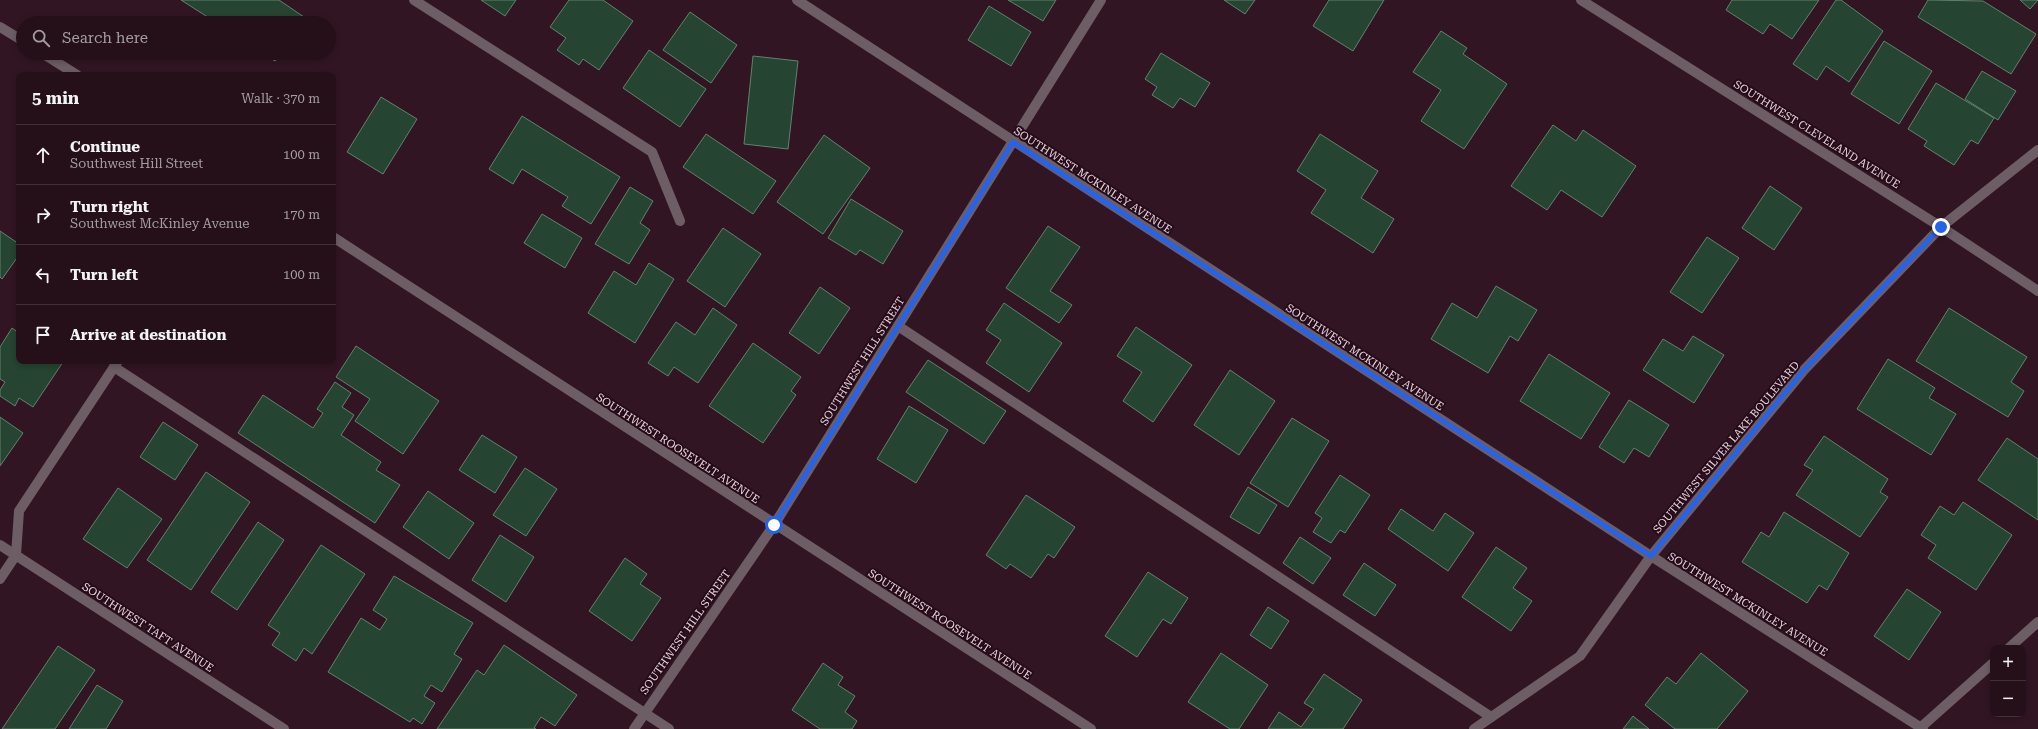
<!DOCTYPE html>
<meta charset="utf-8">
<style>
body{margin:0;font-family:"Roboto Serif",serif;background:#311e27;color:#f1f3f6}
.controls{position:absolute;right:12px;bottom:12px;display:grid;overflow:hidden;border-radius:8px;box-shadow:0 2px 6px #0003}
.controls button{width:36px;height:36px;display:grid;place-items:center;padding:0;border:0;border-bottom:1px solid #423039;background:#25101a;color:#f1f3f6;font:20px sans-serif}
.stop{position:absolute;width:12px;height:12px;margin:-9px;border:3px solid #2563eb;border-radius:50%;background:#fff}
.stop.end{background:#2563eb;border-color:#fff;box-shadow:0 1px 4px #0008}
.list{margin:0;padding:0;list-style:none}
h2{display:flex;justify-content:space-between;align-items:center;height:52px;margin:0;padding:0 16px;font-size:17px}
h2 small{font-size:13px;font-weight:400;color:#a39da2}
.list li{display:grid;grid-template-columns:26px 1fr auto;gap:12px;align-items:center;box-sizing:border-box;height:60px;padding:0 16px;border-top:1px solid #423039}
.list b{display:block;font-size:15px;white-space:nowrap}
.list p{margin:0;font-size:13px;white-space:nowrap;color:#a39da2}
.list em{font-size:13px;font-style:normal;color:#a39da2}
.icon{flex:none;width:22px;height:22px;fill:none;stroke:currentColor;stroke-width:2;stroke-linecap:round;stroke-linejoin:round}
.map{position:relative;flex:none;width:2038px;height:729px;overflow:hidden}
.search{position:absolute;background:#25101a;box-shadow:0 2px 6px #0003;left:16px;top:16px;width:320px;height:44px;display:flex;align-items:center;gap:10px;box-sizing:border-box;padding:0 14px;border-radius:22px;color:#a39da2;font-size:15px}
.panel{position:absolute;background:#25101a;box-shadow:0 2px 6px #0003;left:16px;top:72px;width:320px;height:292px;border-radius:8px}
.map>svg:first-child{display:block}
</style>
<div class="map">
<svg width="2038" height="729" viewBox="0 0 2038 729">
<rect width="100%" height="100%" fill="#311523"/>
<!-- building -->
<g fill="#254431" stroke="#62826d">
<path d="M181,0h98l25,17 -4,6h-83z"/>
<path d="M481,0h35l-11,16z"/>
<path d="M569,0h34l30,21 -34,49 -16,-11 -4,6 -22,-15 9,-12 -16,-11z"/>
<path d="M1008,0h48l-13,21z"/>
<path d="M1224,0h31l-10,14z"/>
<path d="M1329,0h55l-31,51 -40,-25z"/>
<path d="M1732,0h87l-27,39 -22,-15 -7,10 -37,-24z"/>
<path d="M1836,0h5l42,31 -34,51 -23,-16 -9,14 -24,-16z"/>
<path d="M1928,0l55,1 53,33 -25,40 -93,-57z"/>
<path d="M2020,0h18l-8,9z"/>
<path d="M989,6l42,26 -20,34 -43,-26z"/>
<path d="M690,12l47,33 -26,38 -48,-33z"/>
<path d="M1441,31l26,17 -4,6 44,30 -43,65 -43,-28 20,-31 -28,-18z"/>
<path d="M1884,41l48,30 -33,53 -48,-30z"/>
<path d="M649,50l57,39 -26,38 -57,-39z"/>
<path d="M263,53h18l-6,8z"/>
<path d="M1161,53l49,30 -15,24 -15,-9 -7,10 -21,-13 5,-8 -12,-8z"/>
<path d="M753,56l45,5 -10,88 -44,-5z"/>
<path d="M1982,71l34,20 -18,29 -33,-21z"/>
<path d="M1936,83l58,35 -16,26 -7,-4 -17,25 -30,-19 3,-5 -19,-12z"/>
<path d="M381,97l36,22 -34,55 -36,-22z"/>
<path d="M522,116l98,61 -29,47 -29,-18 6,-9 -46,-28 -9,15 -24,-15z"/>
<path d="M1553,125l23,16 7,-11 53,36 -34,51 -41,-27 -14,20 -36,-24z"/>
<path d="M706,134l70,47 -23,33 -70,-47z"/>
<path d="M1320,134l58,37 -17,27 33,21 -21,34 -62,-40 15,-23 -29,-19z"/>
<path d="M824,135l46,33 -47,66 -46,-32z"/>
<path d="M1770,186l32,22 -28,42 -32,-22z"/>
<path d="M630,187l23,14 -13,22 10,7 -21,34 -34,-20z"/>
<path d="M851,199l52,32 -20,33 -23,-14 -4,5 -28,-17z"/>
<path d="M542,214l40,24 -17,30 -41,-25z"/>
<path d="M1048,226l32,21 -30,44 22,14 -13,18 -53,-35z"/>
<path d="M723,228l38,26 -36,53 -38,-26z"/>
<path d="M0,231l19,13v11l-17,24 -2,-2z"/>
<path d="M1707,237l32,21 -37,55 -32,-21z"/>
<path d="M649,263l25,16 -39,64 -47,-30 26,-42 22,14z"/>
<path d="M1496,286l41,24 -19,31 -8,-5 -22,37 -57,-34 21,-36 25,15z"/>
<path d="M820,287l30,21 -31,46 -30,-21z"/>
<path d="M1004,303l58,40 -33,49 -43,-29 15,-23 -15,-10z"/>
<path d="M713,308l24,17 -39,58 -24,-16 -6,9 -20,-13 28,-41 19,13z"/>
<path d="M1949,308l78,49 -16,25 13,9 -16,26 -92,-56z"/>
<path d="M1136,327l56,38 -39,57 -30,-21 19,-29 -25,-16z"/>
<path d="M12,328l7,5v28l44,1 -30,45 -14,-9 -4,8 -15,-10v-6l5,-8 -5,-3v-32z"/>
<path d="M1693,336l31,19 -30,48 -51,-33 20,-31 20,12z"/>
<path d="M753,343l48,34 -10,14 5,4 -33,48 -54,-37z"/>
<path d="M356,346l83,55 -36,53 -48,-33 15,-22 -34,-22z"/>
<path d="M1549,354l61,39 -29,46 -61,-38z"/>
<path d="M1888,359l47,29 -6,10 27,16 -25,41 -74,-46z"/>
<path d="M928,360l78,51 -22,33 -78,-52z"/>
<path d="M1230,370l45,31 -36,54 -45,-30z"/>
<path d="M335,382l16,11 -9,14 12,8 -13,20 40,27 -5,8 24,15 -25,38 -137,-90 25,-38 50,33 10,-15 -6,-4z"/>
<path d="M1629,400l40,25 -20,32 -15,-9 -10,15 -25,-16z"/>
<path d="M909,406l39,24 -32,53 -39,-24z"/>
<path d="M0,417l23,16 -23,33z"/>
<path d="M1292,418l37,23 -41,66 -38,-24z"/>
<path d="M163,422l35,23 -23,35 -35,-23z"/>
<path d="M482,435l35,22 -22,36 -36,-23z"/>
<path d="M1824,436l64,43 -8,13 8,5 -28,40 -64,-42 17,-25 -9,-5z"/>
<path d="M2007,438l31,21v61l-60,-40z"/>
<path d="M525,468l32,21 -31,47 -33,-21z"/>
<path d="M206,472l44,30 -59,88 -44,-30z"/>
<path d="M1340,475l30,20 -25,38 -5,-3 -9,13 -18,-11 9,-14 -7,-5z"/>
<path d="M1248,487l29,18 -18,29 -29,-17z"/>
<path d="M118,488l44,31 -35,49 -44,-29z"/>
<path d="M428,491l46,32 -25,36 -46,-32z"/>
<path d="M1026,495l49,32 -21,31 -6,-4 -17,24 -21,-14 -4,5 -20,-14z"/>
<path d="M1963,502l49,33 -36,55 -48,-32 8,-13 -15,-10 19,-29 14,9z"/>
<path d="M1401,509l32,22 12,-18 29,20 -26,38 -60,-42z"/>
<path d="M1784,512l65,41 -22,37 -8,-5 -12,18 -65,-41 19,-30 8,5z"/>
<path d="M258,522l26,18 -47,70 -26,-18z"/>
<path d="M500,535l34,22 -28,45 -34,-22z"/>
<path d="M1300,537l31,21 -18,26 -30,-21z"/>
<path d="M321,545l44,29 -53,80 -8,-6 -8,13 -24,-16 8,-12 -12,-8z"/>
<path d="M1496,547l31,21 -14,20 19,13 -21,30 -49,-34z"/>
<path d="M625,558l22,16 -7,10 21,14 -29,43 -43,-30z"/>
<path d="M1364,563l32,22 -21,31 -32,-21z"/>
<path d="M1148,572l40,26 -17,26 -8,-5 -26,38 -32,-21z"/>
<path d="M394,576l79,47 -19,31 8,5 -20,33 -11,-7 -7,11 11,7 -13,21 -9,-6 -3,4 -82,-50 33,-54 19,12 7,-11 -14,-9z"/>
<path d="M1907,589l34,23 -32,48 -35,-24z"/>
<path d="M1268,607l21,14 -18,28 -21,-14z"/>
<path d="M504,645l73,50 -22,31 -14,-9 -7,11 2,1h-99l40,-59 7,5z"/>
<path d="M58,646l37,24 -40,59h-53z"/>
<path d="M1221,653l47,32 -29,44h-9l-42,-27z"/>
<path d="M1701,653l47,38 -31,38h-42l-30,-24 22,-28 9,7z"/>
<path d="M823,663l20,14 -5,8 17,11 -10,16 12,9 -5,8h-32l-28,-19z"/>
<path d="M1324,674l38,26 -19,29h-75l11,-17 22,15 13,-18 -10,-6z"/>
<path d="M97,685l26,16 -17,28h-37z"/>
<path d="M1633,716l16,13h-26z"/>
</g>
<g fill="none" stroke-linecap="round" stroke-linejoin="round">
<!-- lane -->
<g stroke="#6d5d64" stroke-width="10">
<path d="M898,326l593,391"/>
<path d="M114,367l555,362"/>
</g>
<!-- street -->
<g stroke="#6d5d64" stroke-width="10">
<path d="M414,0l238,152 28,69"/>
<path d="M797,0l854,556 272,173"/>
<path d="M1581,0l360,227 97,64"/>
<path d="M0,27l23,14"/>
<path d="M42,53l35,22"/>
<path d="M333,237l758,492"/>
<path d="M0,545l284,184"/>
<path d="M0,579l16,-24 3,-44 99,-150"/>
<path d="M2009,648l29,-26"/>
<path d="M634,729l140,-204 327,-525"/>
<path d="M1474,729l106,-73 71,-100 153,-186 137,-143 97,-77"/>
<path d="M1919,729l74,-66"/>
</g>
</g>
<g fill="none" stroke-linecap="round" stroke-linejoin="round">
<!-- route -->
<path stroke="#2563eb" stroke-width="5" d="M774,525l239,-383 638,414 153,-186 137,-143"/>
</g>
<g text-anchor="middle" stroke-width="4" stroke-linejoin="round" paint-order="stroke">
<!-- street labels -->
<g font-size="11" fill="#e8d5dd" stroke="#260c19">
<text transform="translate(1817 134) rotate(32)" y="4">SOUTHWEST CLEVELAND AVENUE</text>
<text transform="translate(1093 180) rotate(33)" y="4">SOUTHWEST MCKINLEY AVENUE</text>
<text transform="translate(1365 357) rotate(33)" y="4">SOUTHWEST MCKINLEY AVENUE</text>
<text transform="translate(862 361) rotate(-58)" y="4">SOUTHWEST HILL STREET</text>
<text transform="translate(1726 447) rotate(-50)" y="4">SOUTHWEST SILVER LAKE BOULEVARD</text>
<text transform="translate(678 448) rotate(33)" y="4">SOUTHWEST ROOSEVELT AVENUE</text>
<text transform="translate(1748 604) rotate(32)" y="4">SOUTHWEST MCKINLEY AVENUE</text>
<text transform="translate(950 624) rotate(33)" y="4">SOUTHWEST ROOSEVELT AVENUE</text>
<text transform="translate(148 627) rotate(33)" y="4">SOUTHWEST TAFT AVENUE</text>
<text transform="translate(685 632) rotate(-55)" y="4">SOUTHWEST HILL STREET</text>
</g>
</g>
</svg>
<div class="controls">
<button>+</button>
<button>−</button>
</div>
<div class="stop" style="left:774px;top:525px"></div>
<div class="stop end" style="left:1941px;top:227px"></div>
<div class="search"><svg class="icon" aria-label="search" viewBox="0 0 24 24"><circle cx="10" cy="10" r="6"/><path d="M15 15l6 6"/></svg>Search here</div>
<section class="panel">
<h2>5 min<small>Walk · 370 m</small></h2>
<ul class="list">
<li><svg class="icon" aria-label="ahead" viewBox="0 0 24 24"><path d="M12 20V5M6 11l6-6 6 6"/></svg><div><b>Continue</b><p>Southwest Hill Street</p></div><em>100 m</em></li>
<li><svg class="icon" aria-label="right" viewBox="0 0 24 24"><path d="M7 20v-9h11M14 6l5 5-5 5"/></svg><div><b>Turn right</b><p>Southwest McKinley Avenue</p></div><em>170 m</em></li>
<li><svg class="icon" aria-label="left" viewBox="0 0 24 24"><path d="M17 20v-9H6M10 6l-5 5 5 5"/></svg><div><b>Turn left</b></div><em>100 m</em></li>
<li><svg class="icon" aria-label="arrive" viewBox="0 0 24 24"><path d="M6 21V4h12l-3 4 3 4H6"/></svg><div><b>Arrive at destination</b></div></li>
</ul>
</section>
</div>
